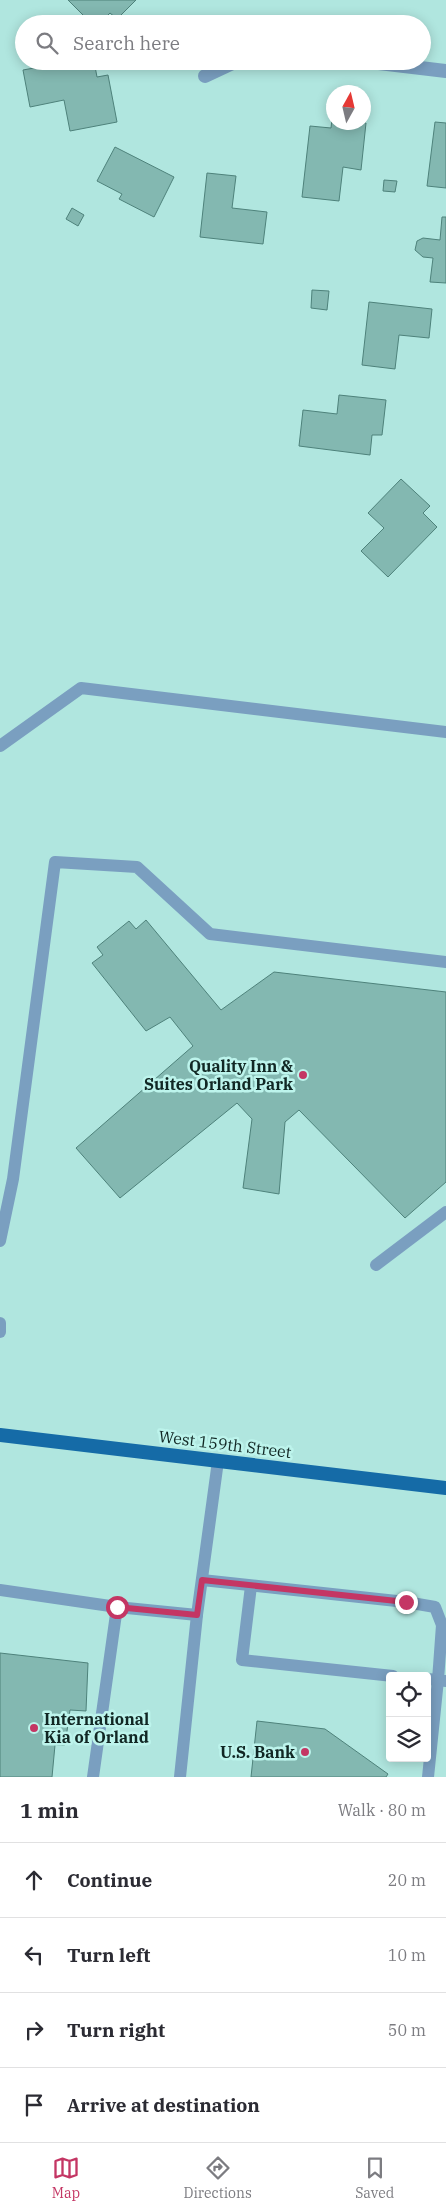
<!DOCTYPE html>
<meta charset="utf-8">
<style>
body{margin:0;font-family:"IBM Plex Serif",serif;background:#f7f7f7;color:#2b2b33}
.controls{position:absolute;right:15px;bottom:15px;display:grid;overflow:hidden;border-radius:5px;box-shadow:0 2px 12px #0003}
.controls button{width:45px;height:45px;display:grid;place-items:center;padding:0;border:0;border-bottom:1px solid #e1e1e2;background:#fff;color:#2b2b33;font:25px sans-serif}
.compass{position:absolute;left:326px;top:85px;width:45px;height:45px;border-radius:50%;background:#fff;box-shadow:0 2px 12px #0003;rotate:8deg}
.stop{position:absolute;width:15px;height:15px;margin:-11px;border:4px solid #c43664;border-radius:50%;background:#fff}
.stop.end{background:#c43664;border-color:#fff;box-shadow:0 1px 5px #0008}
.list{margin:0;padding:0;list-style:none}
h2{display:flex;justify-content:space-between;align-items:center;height:65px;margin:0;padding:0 20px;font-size:21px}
h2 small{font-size:16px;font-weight:400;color:#7c7c81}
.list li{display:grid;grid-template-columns:32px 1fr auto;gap:15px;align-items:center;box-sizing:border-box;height:75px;padding:0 20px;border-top:1px solid #e1e1e2}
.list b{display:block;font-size:19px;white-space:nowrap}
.list em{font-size:16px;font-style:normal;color:#7c7c81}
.icon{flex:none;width:28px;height:28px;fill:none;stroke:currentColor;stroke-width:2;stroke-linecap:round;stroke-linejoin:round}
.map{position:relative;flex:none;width:446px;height:1777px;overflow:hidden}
.search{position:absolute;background:#fff;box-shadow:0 2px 12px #0003;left:15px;right:15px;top:15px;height:55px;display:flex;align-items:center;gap:12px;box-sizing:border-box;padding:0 18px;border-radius:28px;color:#7c7c81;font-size:19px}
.sheet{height:365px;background:#fff}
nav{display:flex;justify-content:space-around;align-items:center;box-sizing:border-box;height:70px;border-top:1px solid #e1e1e2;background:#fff;font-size:14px;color:#7c7c81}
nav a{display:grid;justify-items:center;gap:2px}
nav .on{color:#c43664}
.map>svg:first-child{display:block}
</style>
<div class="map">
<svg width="446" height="1777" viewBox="0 0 446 1777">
<rect width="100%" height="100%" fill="#b0e6df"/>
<!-- building -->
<g fill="#83b8b1" stroke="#4e827b">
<path d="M68,0h68l-19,19 -7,-6 -11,11h-7z"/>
<path d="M72,61h22l3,16 11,-2 9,47 -47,9 -6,-31 -34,7 -7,-37z"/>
<path d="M332,119l2,3 32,1 -5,47 -18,-3 -4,34 -37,-4 8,-71 21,2z"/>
<path d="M435,122l11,1v65l-19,-2z"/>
<path d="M115,147l59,30 -20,40 -35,-18 3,-5 -25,-13z"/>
<path d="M207,173l29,3 -4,32 35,4 -4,32 -63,-7z"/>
<path d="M384,180l13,1 -2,11 -12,-1z"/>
<path d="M72,208l12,7 -6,11 -12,-7z"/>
<path d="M442,217h4v66l-16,-1 3,-24 -10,-1 -8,-7 2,-9 6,-3 17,2z"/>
<path d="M312,290l17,1 -2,19 -16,-2z"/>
<path d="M369,302l63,7 -3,29 -30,-3 -4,34 -33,-4z"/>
<path d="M339,395l47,5 -4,35h-10l-2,20 -71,-9 4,-36 34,4z"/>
<path d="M401,479l29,27 -7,7 14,14 -49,50 -27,-26 23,-23 -16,-15z"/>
<path d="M146,920l75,90 53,-38 172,20v190l-41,36 -106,-108 -14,12 -6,72 -36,-6 9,-69 -15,-16 -117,95 -44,-50 117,-102 -23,-29 -24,14 -54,-68 11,-8 -6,-8 32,-26 7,8z"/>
<path d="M0,1653l88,10 -2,48 -16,-1 -5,35h-10l-3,32h-52z"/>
<path d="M257,1721l68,8 63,45 -2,3h-135z"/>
</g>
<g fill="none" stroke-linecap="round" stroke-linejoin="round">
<!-- service -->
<g stroke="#7a9fc0" stroke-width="12">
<path d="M0,746l81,-58 365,44"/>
<path d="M0,1241l13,-62 42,-317 82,5 73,67 236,28"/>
<path d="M376,1265l70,-53"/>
<path d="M0,1323v9"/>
<path d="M202,1580l204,22 29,5 7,18 -4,55 8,1"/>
<path d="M251,1586l-9,74 151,16"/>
<path d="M0,1590l117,17 80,8"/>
<path d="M427,1679l11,1 -10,97"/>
<path d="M93,1777l24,-170"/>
<path d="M180,1777l17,-162 21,-154"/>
</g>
<!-- minor -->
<g stroke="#7a9fc0" stroke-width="14">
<path d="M362,61l84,10"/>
<path d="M205,76l32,-15"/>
</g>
<!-- primary -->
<path stroke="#156ba7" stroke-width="14" d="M0,1435l446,53"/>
</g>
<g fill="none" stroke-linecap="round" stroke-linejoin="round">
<!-- route -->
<path stroke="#c43664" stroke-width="6" d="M117,1607l80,8 5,-35 204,22"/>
</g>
<!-- markers -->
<g fill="#c43664" stroke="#bdf4ec" stroke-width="2">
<circle cx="303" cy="1075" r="5"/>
<circle cx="34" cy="1728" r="5"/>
<circle cx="305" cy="1752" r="5"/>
</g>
<g text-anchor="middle" stroke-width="5" stroke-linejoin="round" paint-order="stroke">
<!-- poi labels -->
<g font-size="16" font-weight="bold" fill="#112724" stroke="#bdf4ec" text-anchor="end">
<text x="293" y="1072">Quality Inn &amp;<tspan x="293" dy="18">Suites Orland Park</tspan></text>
<text x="44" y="1725" text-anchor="start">International<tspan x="44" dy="18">Kia of Orland</tspan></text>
<text x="295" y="1758">U.S. Bank</text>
</g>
<!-- street labels -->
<g font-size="16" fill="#112724" stroke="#bdf4ec">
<text transform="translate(225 1444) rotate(7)" y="6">West 159th Street</text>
</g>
</g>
</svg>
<div class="controls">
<button><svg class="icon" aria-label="locate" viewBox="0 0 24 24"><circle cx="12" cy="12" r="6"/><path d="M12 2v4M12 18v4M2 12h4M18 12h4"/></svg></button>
<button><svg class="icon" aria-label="layers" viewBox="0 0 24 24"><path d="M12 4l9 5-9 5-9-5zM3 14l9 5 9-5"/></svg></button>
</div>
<svg class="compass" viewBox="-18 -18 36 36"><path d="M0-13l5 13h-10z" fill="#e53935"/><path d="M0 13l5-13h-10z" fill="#7c7c81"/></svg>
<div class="stop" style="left:117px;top:1607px"></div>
<div class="stop end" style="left:406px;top:1602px"></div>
<div class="search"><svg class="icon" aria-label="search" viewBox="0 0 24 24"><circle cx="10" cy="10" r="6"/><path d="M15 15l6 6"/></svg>Search here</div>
</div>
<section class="sheet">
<h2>1 min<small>Walk · 80 m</small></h2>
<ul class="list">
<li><svg class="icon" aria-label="ahead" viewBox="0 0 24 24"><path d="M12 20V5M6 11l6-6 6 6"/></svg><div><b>Continue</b></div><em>20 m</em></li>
<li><svg class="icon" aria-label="left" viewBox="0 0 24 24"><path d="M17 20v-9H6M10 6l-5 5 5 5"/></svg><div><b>Turn left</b></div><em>10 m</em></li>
<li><svg class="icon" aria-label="right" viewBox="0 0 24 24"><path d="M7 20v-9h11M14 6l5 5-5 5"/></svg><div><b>Turn right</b></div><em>50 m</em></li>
<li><svg class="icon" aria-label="arrive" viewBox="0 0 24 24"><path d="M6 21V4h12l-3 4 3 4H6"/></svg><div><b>Arrive at destination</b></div></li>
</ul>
</section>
<nav>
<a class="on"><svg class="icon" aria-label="map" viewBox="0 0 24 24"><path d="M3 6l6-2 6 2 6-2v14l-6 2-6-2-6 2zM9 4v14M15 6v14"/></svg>Map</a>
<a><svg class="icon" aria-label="directions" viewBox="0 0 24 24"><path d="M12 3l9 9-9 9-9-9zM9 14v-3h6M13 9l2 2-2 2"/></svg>Directions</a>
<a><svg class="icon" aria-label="saved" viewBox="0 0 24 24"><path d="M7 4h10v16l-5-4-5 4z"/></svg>Saved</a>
</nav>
